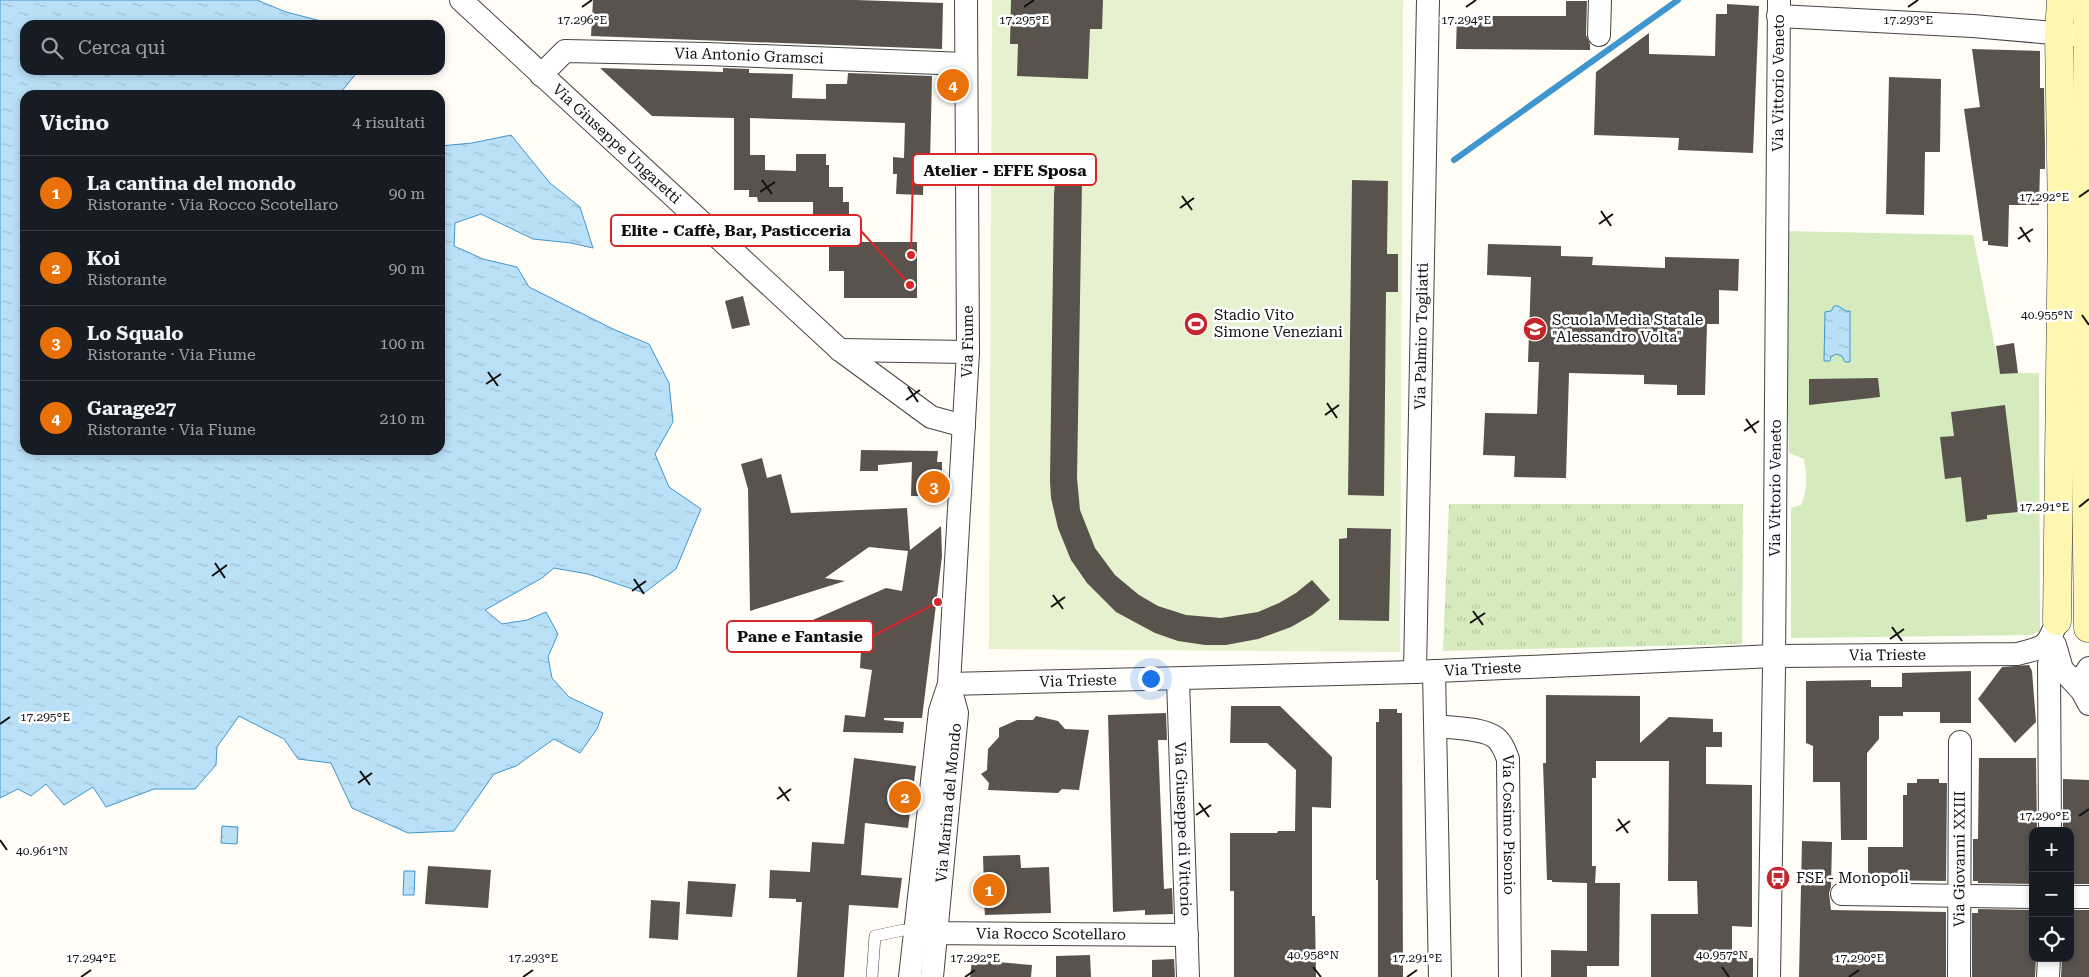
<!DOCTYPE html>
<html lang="it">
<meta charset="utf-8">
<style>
body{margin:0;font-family:"Roboto Serif",serif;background:#242831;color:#f1f3f6}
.controls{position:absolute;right:15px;bottom:15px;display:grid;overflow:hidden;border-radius:10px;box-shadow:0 2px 8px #0003}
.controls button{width:45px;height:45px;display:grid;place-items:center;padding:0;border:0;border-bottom:1px solid #363941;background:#171b24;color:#f1f3f6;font:25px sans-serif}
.you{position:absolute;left:1150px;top:678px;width:18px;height:18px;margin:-12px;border:4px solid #fff;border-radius:50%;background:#1a73e8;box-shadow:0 0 0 8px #1a73e833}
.badge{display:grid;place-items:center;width:32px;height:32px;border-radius:50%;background:#1a73e8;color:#fff;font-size:16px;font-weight:700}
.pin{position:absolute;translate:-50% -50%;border:2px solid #fff;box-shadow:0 1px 5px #0006}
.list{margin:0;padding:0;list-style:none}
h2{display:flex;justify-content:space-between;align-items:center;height:65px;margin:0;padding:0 20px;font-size:21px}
h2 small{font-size:16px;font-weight:400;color:#9ea1a6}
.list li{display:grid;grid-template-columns:32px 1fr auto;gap:15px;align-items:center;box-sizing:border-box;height:75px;padding:0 20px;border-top:1px solid #363941}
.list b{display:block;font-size:19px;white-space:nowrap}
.list p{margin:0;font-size:16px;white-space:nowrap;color:#9ea1a6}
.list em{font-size:16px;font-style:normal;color:#9ea1a6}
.icon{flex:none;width:28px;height:28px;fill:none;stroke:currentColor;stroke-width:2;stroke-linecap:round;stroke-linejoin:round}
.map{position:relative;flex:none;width:2089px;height:977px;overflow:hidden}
.search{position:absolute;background:#171b24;box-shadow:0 2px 8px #0003;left:20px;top:20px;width:425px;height:55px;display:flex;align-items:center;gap:12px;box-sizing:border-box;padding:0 18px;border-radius:15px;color:#9ea1a6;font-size:19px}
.panel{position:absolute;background:#171b24;box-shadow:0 2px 8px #0003;left:20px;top:90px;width:425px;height:365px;border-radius:15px}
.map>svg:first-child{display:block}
</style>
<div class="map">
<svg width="2089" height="977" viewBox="0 0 2089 977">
<defs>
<pattern id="grass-tufts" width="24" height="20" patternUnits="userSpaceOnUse" patternTransform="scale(1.25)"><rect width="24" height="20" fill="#d5ebbd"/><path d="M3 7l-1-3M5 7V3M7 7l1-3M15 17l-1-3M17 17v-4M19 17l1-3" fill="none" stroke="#b6c8a1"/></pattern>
<pattern id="water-ripples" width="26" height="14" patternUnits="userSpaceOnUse" patternTransform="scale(1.25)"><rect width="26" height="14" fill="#b9e0f7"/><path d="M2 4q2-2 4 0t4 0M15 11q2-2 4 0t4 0" fill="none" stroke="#9ebfd3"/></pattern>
</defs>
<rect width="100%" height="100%" fill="#fffdf5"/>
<!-- grass -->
<path fill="url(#grass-tufts)" d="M1449,504h294l-1,140 -299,7z"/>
<!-- garden -->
<path fill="#d5ebbd" d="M1784,231l189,4 27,138h39l1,258 -9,4 -240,3v-130l10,-3c7,-16 6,-29 3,-46l-15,-6z"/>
<!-- pitch -->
<path fill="#e6f2cf" d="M992,0h411l-3,652 -411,-3z"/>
<!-- water -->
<g fill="url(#water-ripples)" stroke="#3f96cf">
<path d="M0,0h257l29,12 39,10 3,3h-303v45h334l-17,21 1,4h-318v355h415v-304l32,-3 39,-8 39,48 30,24 13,41 -22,-5 -38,-4 -52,-25 -26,9 -1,23 29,13 34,8 12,20 86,43 34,14 20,39 4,39 -18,32 14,33 32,22 -25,60 -32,24 -56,-19 -34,-6 -12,10 -57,32 17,14 25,-4 19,-8 12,22 -10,23 4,21 17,19 34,16 -6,16 -17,24 -26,-14 -38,27 -22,8 -40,57 -46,2 -56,-25 -21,-45 -33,-4 -14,-20 -45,-23 -22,31 -1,18 -21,24h-41l-48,18 -13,-20 -29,18 -18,-21 -15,12 -13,-7 -18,9z"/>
<path d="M1834,306h4l8,5h4v51h-5l-3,-6 -6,-2 -5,3 -1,4h-6l1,-49 6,-1z"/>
<path d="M222,826l16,1 -1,17 -16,-1z"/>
<path d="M404,871h11l-1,24h-11z"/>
</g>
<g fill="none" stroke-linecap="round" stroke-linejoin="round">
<!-- stream -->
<path stroke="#3f96cf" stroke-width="6" d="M1454,160l224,-160"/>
</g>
<!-- building -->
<g fill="#5a524d">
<path d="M593,0h263l87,3 -1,46 -351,-13z"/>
<path d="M1011,0h92l-1,29h-12l-2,50 -71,-3 1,-32h-8z"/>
<path d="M1566,1h21l-1,34 4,9v6l-134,-1 1,-33h109z"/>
<path d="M1727,4l32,2 -6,147 -75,-3 1,-12 -85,-3 2,-63 53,-39v21l66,2 1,-42h11z"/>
<path d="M1972,49l68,2v37h4l1,59v22h-5l-1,36h-30l-1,42 -20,-2v-4h-5l-19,-132 16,-2z"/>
<path d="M600,68l123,4v-4l26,1v4l44,1 -1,24 34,1v-15h21l1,-11 84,3 -2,85h-6l-1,34 -27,-1 1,-20h-4v-17l11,1 1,-35 -155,-5v37h15v15l31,1v-17h30v11h3v22h14v15h6v32h12v8h56v56h-73v-27h-15v-35h-13v-2h-3v-32h-55l-1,-5h-8v-7h-15v-72l-82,-2z"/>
<path d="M1889,77l52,2 -1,73h-15l-1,63 -38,-1z"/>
<path d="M1057,153l30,6 -5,22 -5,297 3,32 15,38 20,27 24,20 19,11 28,9 35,3 37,-6 21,-9 17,-10 16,-13 18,20 -18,15 -21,12 -33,12 -32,6h-21l-27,-4 -23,-8 -39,-21 -29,-29 -16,-23 -13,-32 -7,-30 -1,-17 4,-286z"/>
<path d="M1352,180l36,1 -1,73h11v38h-12l-2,204 -36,-1z"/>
<path d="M1488,244l73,2v10l32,1 -1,8 73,3v-11l74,2 -1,32 -19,-1v34h-12l-2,71h-28v-10l-33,-1v-9l-75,-2 -3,105 -52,-1 1,-21 -32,-1 2,-42 52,1 2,-52h-11l3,-85 -44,-2z"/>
<path d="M743,296l7,29 -18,4 -7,-28z"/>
<path d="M2014,343l4,30 -18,1 -4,-28z"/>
<path d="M1878,378l2,19 -71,8v-26z"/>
<path d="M2005,405l13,107 -31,3v4l-21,3 -5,-45 -16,2 -5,-42 14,-1 -3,-24z"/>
<path d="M861,450l77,1 -1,11h5v34h-31l1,-34 -34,3v6h-18z"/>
<path d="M762,458l5,20 14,-4 10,39 116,-5 3,42 31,-24 1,30 -20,162h-38v2l20,2 -1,11 -60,-1 2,-17 20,2 7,-47 -12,-2 1,-17 -60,-9 -26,11 -8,-13 119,-52 16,3 6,-40 -39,-4 -44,31 20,3 -95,30 -2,-122 -7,-25z"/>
<path d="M1347,528l44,1 -2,92 -50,-1v-81l8,-1z"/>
<path d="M2029,665l3,6 4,51 -21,21 -37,-44 24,-32z"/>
<path d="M1971,671v52h-31v-11h-37v4h-24v23l-12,14v87h-26l-1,-58h-27v-36l-7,-3v-62l65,-1v7h31v-14z"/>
<path d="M1546,695l94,1v47l29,-26 44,2v13h9v15h-16v37l46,1v142l-20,-1v32h21v19h-102v-63h47l-1,-33h-29l1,-120h-73v17h-4v88h4l-1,17h25l-1,83h-32v11h-36v-27l36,1v-68l-35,-1v-2h-5l-4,-117h3z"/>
<path d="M1231,706h49l52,51 -1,51 -19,-1v109h3l1,61h-82v-86h-4v-58h47l1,-2h17l1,-61 -29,-27h-37z"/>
<path d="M1379,709h18v4h5l1,264h-25v-97h-2v-158h3z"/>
<path d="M1166,713l1,27h-9l6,149 8,-1 1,26 -28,1v-5l-32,2 -5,-197z"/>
<path d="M1036,716l22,5 7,8 24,1 -10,60 -17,-1 -4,4 -70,-3 1,-7 -8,-9 6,-4 1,-21 11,-12v-9l18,-8h16z"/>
<path d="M854,758l62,8 -8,62 -43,-5 -4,52 41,3 -4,30 -49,-3 -5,72h-47l5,-75h-6v-3l-27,-1 1,-28 40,2 2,-30 32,2z"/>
<path d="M1979,758h57l1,73h-4v53l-55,-1v-2h-5v-42h5z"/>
<path d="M1917,779h22v4h8l-1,98 -78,-1v-33h35v-52h4v-12h10z"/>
<path d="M2063,779l26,1v104h-19v-53h-7z"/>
<path d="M1802,841l30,1 -1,45 -2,6 2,17 115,2v65h-147z"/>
<path d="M1020,855l1,13 28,-1 2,46 -66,2 -1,-12h-5l-1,-16h6l-1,-31z"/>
<path d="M428,866l63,4 -3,38 -63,-4z"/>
<path d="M688,881l48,3 -4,33 -46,-3z"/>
<path d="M651,900l29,2 -2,38 -29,-2z"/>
<path d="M1978,909l55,1v48h3l-1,19h-63v-64h6z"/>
<path d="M2070,910h19v67h-28l1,-19h8z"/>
<path d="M1090,955l1,22h-35v-21z"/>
<path d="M1174,959l1,18h-23v-17z"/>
<path d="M972,960l60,5 -1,12h-61z"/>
</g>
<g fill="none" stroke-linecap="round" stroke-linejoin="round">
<!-- lane casing -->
<g stroke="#444" stroke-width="12">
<path id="lane" d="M872,977l3,-41 28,-6 11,2"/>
</g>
<!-- street casing -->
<g stroke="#444" stroke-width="24">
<g id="street">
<path id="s1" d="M461,0l379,350 91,67 33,9"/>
<path d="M1778,16l195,10 103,9"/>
<path d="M1599,35l1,-35"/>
<path id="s2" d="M541,75l24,-24 142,3 258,10"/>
<path d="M840,350l128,2"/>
<path d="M2055,645l7,24 9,10 12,-2 6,-9"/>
<path d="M2049,664l1,167"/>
<path d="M1434,671l6,306"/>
<path id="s3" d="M1415,672l13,-672"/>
<path d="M2071,679l11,12 7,13"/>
<path id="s4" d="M1178,680l10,297"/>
<path id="s5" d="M949,684l466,-12 359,-16 243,-2c28,-7 30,-6 40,-33"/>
<path id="s6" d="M1436,726c16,2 48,2 60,12 6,5 9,13 12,21l2,218"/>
<path d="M1842,894l191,3"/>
<path d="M2070,897h19"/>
<path id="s7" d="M923,933l264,2"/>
<path id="s8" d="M910,977l30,-266 9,-27 19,-332 -2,-352"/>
<path id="s9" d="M932,977l25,-264 -8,-29"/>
<path id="s10" d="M1769,977l5,-310 5,-667"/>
<path id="s11" d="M1959,977l1,-235"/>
<path d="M2048,977l1,-19"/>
</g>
</g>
<!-- secondary casing -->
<g stroke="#333" stroke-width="29">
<g id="secondary">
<path d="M2088,0l-3,387 3,241"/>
<path d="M2057,621l5,-403 -3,-184 2,-34"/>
</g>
</g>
<!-- lane -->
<use href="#lane" stroke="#fff" stroke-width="11"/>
<!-- street -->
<use href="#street" stroke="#fff" stroke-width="22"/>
<!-- secondary -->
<use href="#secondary" stroke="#fff6b0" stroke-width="28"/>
</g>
<!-- ticks -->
<path fill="none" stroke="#111" stroke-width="2" d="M582,7l10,-7M1024,7l10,-7M1466,7l10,-7M1908,7l10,-7M762,180l10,14M760,192l15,-10M1182,196l10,14M2079,197l10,-7M1180,208l14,-10M1601,211l10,15M1599,224l14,-10M2020,227l10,15M2018,239l15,-10M2082,315l7,10M488,372l10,14M486,384l15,-10M908,387l10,15M906,400l14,-10M1327,403l10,15M1325,415l14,-10M1746,419l10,14M1744,431l15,-10M2079,507l10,-8M215,563l10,15M212,576l15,-11M634,579l10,15M632,591l14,-10M1053,595l10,14M1051,607l14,-10M1473,611l10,14M1470,623l15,-10M1892,627l10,14M1890,639l14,-10M0,724l10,-7M360,771l10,14M358,783l14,-10M779,787l10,14M777,799l14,-10M1199,803l10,14M1196,815l15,-10M2079,816l10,-7M1618,819l10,14M1616,831l14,-10M0,840l7,10M1313,967l8,10M1722,967l7,10M81,977l10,-7M523,977l10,-7M965,977l10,-7M1407,977l10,-7M1849,977l10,-7"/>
<!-- icons -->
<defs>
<g id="stadium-disc" transform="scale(1.25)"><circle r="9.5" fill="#c4262e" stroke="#fff"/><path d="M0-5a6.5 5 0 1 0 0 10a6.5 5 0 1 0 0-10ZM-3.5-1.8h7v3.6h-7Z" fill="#fff"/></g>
<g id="school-disc" transform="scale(1.25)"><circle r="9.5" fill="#c4262e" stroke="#fff"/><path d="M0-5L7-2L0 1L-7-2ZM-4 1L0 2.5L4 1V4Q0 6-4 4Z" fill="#fff"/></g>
<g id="bus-disc" transform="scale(1.25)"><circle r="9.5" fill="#c4262e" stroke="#fff"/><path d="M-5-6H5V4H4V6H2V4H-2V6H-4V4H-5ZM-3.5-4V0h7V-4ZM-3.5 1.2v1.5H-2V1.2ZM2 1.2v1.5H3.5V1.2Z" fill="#fff"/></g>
</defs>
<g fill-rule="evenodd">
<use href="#stadium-disc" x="1196" y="324"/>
<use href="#school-disc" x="1535" y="329"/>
<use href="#bus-disc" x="1778" y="878"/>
</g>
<g text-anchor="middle" stroke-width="5" stroke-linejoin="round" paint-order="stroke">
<!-- street labels -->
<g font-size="15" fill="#111" stroke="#fff">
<text dy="5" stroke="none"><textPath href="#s2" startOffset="218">Via Antonio Gramsci</textPath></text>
<text dy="5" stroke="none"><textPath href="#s10" startOffset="894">Via Vittorio Veneto</textPath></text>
<text dy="5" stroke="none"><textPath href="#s1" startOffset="212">Via Giuseppe Ungaretti</textPath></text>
<text dy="5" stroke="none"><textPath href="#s3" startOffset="336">Via Palmiro Togliatti</textPath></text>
<text dy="5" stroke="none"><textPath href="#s8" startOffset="639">Via Fiume</textPath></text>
<text dy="5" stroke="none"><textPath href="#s10" startOffset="489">Via Vittorio Veneto</textPath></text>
<text dy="5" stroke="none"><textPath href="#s5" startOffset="939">Via Trieste</textPath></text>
<text dy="5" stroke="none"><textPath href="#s5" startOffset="534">Via Trieste</textPath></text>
<text dy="5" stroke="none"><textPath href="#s5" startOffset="129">Via Trieste</textPath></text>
<text dy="5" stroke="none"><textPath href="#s9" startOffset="175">Via Marina del Mondo</textPath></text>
<text dy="5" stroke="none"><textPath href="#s6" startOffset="152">Via Cosimo Pisonio</textPath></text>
<text dy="5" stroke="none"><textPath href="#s4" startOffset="149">Via Giuseppe di Vittorio</textPath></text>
<text dy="5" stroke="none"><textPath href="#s11" startOffset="118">Via Giovanni XXIII</textPath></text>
<text dy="5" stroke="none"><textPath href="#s7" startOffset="128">Via Rocco Scotellaro</textPath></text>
</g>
<!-- poi labels -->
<g font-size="15" fill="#111" stroke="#fff" text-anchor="start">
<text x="1214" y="320">Stadio Vito<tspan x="1214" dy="17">Simone Veneziani</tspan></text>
<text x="1552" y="325">Scuola Media Statale<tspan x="1552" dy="17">"Alessandro Volta"</tspan></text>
<text x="1796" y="883">FSE - Monopoli</text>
</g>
</g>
<g font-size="12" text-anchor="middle" fill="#111" stroke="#fff" stroke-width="5" stroke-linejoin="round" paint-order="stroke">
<text x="582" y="24">17.296°E</text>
<text x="1466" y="24">17.294°E</text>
<text x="1908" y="24">17.293°E</text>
<text x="1024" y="24">17.295°E</text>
<text x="2044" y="201">17.292°E</text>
<text x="2047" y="319">40.955°N</text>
<text x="2044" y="511">17.291°E</text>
<text x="45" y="721">17.295°E</text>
<text x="2044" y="820">17.290°E</text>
<text x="42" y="855">40.961°N</text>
<text x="1313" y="959">40.958°N</text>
<text x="1722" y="959">40.957°N</text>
<text x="91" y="962">17.294°E</text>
<text x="533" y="962">17.293°E</text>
<text x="975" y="962">17.292°E</text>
<text x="1417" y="962">17.291°E</text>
<text x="1859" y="962">17.290°E</text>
</g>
<!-- callouts -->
<path fill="none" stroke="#d62828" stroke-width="2" d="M911 255L913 170M910 285L861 231M938 602L873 636"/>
<g fill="#d62828" stroke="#fff" stroke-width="2">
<circle cx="911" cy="255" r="5"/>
<circle cx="910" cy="285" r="5"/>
<circle cx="938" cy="602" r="5"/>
</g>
<g fill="#fff" stroke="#d62828" stroke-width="2">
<rect x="913" y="154" width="183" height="31" rx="5"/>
<rect x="611" y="215" width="250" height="31" rx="5"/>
<rect x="727" y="621" width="146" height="31" rx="5"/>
</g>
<g font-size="16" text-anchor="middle" font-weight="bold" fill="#111">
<text x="1005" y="176">Atelier - EFFE Sposa</text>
<text x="736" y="236">Elite - Caffè, Bar, Pasticceria</text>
<text x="800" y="642">Pane e Fantasie</text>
</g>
</svg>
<div class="controls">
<button>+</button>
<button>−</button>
<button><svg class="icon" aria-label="locate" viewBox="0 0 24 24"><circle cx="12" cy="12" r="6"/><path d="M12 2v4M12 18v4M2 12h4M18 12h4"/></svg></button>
</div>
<div class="you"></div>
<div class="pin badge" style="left:989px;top:890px;background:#e8710a">1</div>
<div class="pin badge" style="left:905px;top:797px;background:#e8710a">2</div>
<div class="pin badge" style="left:934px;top:487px;background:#e8710a">3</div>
<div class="pin badge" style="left:953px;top:85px;background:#e8710a">4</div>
<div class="search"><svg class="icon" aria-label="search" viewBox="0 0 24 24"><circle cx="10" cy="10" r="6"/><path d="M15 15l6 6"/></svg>Cerca qui</div>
<section class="panel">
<h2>Vicino<small>4 risultati</small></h2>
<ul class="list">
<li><span class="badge" style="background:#e8710a">1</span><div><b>La cantina del mondo</b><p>Ristorante · Via Rocco Scotellaro</p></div><em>90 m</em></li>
<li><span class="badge" style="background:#e8710a">2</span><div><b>Koi</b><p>Ristorante</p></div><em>90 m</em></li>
<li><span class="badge" style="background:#e8710a">3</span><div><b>Lo Squalo</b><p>Ristorante · Via Fiume</p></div><em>100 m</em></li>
<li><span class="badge" style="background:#e8710a">4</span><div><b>Garage27</b><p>Ristorante · Via Fiume</p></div><em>210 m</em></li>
</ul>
</section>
</div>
